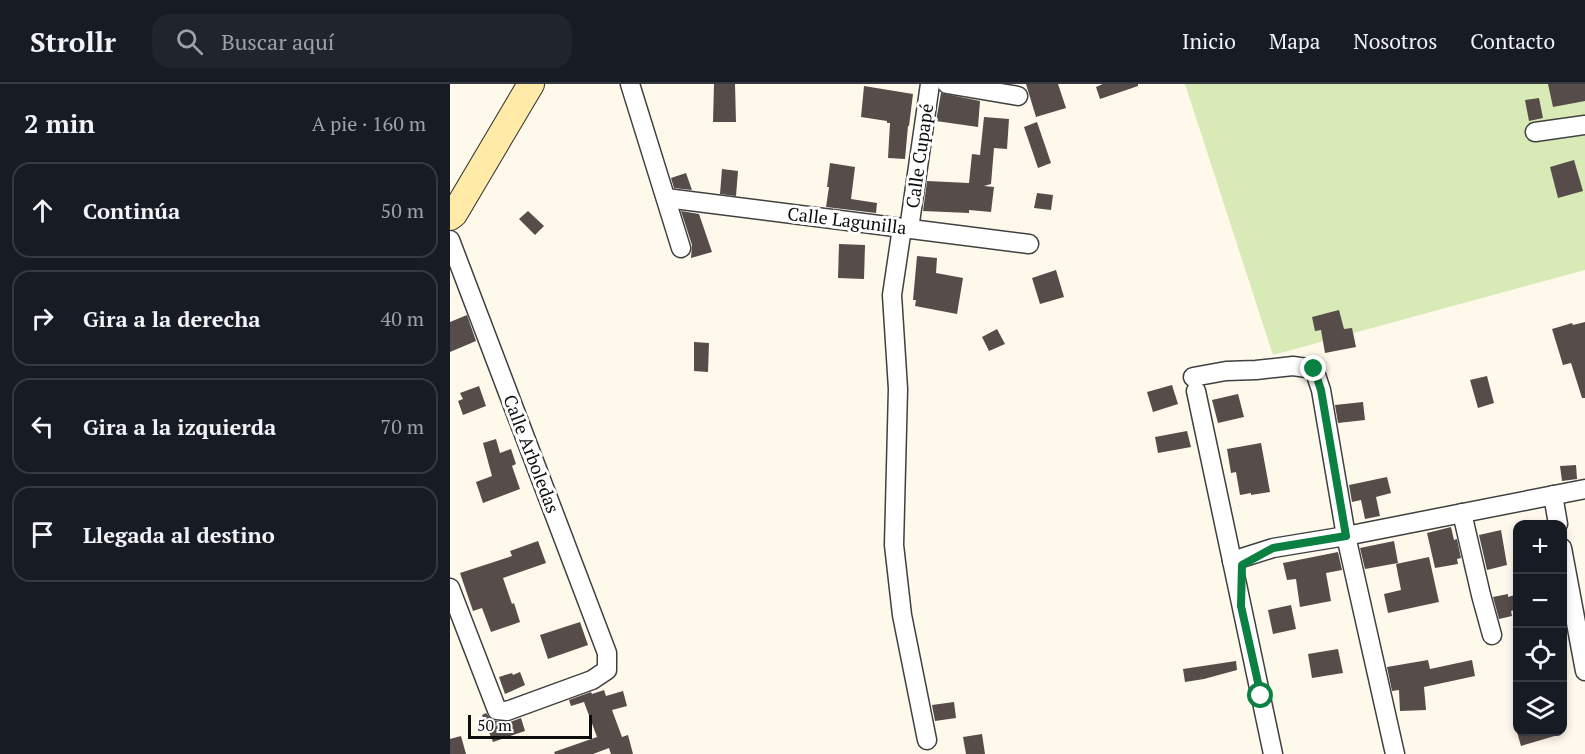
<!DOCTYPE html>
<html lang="es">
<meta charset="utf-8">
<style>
body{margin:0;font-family:"PT Serif",serif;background:#20242c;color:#f1f3f6}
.controls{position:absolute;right:18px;bottom:18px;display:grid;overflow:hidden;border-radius:12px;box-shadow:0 3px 9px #0003}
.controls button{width:54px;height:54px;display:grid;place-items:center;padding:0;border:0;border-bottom:2px solid #363941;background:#171b24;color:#f1f3f6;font:30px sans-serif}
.scale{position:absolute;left:18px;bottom:15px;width:124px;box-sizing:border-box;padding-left:6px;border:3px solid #0d0d0d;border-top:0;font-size:16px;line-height:21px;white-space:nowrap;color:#0d0d0d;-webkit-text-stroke:4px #fff;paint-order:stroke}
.stop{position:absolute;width:18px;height:18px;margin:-14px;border:4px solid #0b8043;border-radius:50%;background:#fff}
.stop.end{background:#0b8043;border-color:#fff;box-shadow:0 2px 6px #0008}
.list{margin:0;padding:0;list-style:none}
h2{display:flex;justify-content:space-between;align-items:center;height:78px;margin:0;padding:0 24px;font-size:26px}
h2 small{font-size:20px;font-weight:400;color:#9ea1a6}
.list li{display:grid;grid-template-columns:39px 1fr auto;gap:18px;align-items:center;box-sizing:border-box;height:96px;margin:0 12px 12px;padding:0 12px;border:2px solid #363941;border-radius:18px}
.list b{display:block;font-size:22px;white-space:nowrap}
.list em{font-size:20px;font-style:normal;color:#9ea1a6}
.icon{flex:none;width:33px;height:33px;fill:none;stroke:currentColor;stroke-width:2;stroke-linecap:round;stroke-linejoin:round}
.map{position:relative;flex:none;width:1135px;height:670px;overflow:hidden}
header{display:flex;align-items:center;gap:36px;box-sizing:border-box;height:84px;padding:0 30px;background:#171b24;border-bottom:2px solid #363941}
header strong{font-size:28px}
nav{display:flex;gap:33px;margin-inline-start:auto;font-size:21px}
.search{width:420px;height:54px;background:#20242c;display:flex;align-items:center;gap:15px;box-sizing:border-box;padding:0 21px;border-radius:18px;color:#9ea1a6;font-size:22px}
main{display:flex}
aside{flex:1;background:#171b24}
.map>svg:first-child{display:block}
</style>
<header>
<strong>Strollr</strong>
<div class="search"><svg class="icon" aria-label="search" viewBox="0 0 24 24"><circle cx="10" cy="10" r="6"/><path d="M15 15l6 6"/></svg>Buscar aquí</div>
<nav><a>Inicio</a><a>Mapa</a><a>Nosotros</a><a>Contacto</a></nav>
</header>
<main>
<aside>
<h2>2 min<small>A pie · 160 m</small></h2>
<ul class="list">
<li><svg class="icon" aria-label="ahead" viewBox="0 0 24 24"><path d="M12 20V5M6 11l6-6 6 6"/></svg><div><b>Continúa</b></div><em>50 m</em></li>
<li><svg class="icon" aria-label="right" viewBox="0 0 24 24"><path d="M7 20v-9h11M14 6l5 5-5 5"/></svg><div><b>Gira a la derecha</b></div><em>40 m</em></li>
<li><svg class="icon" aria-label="left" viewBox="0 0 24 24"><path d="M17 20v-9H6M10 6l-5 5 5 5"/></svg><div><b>Gira a la izquierda</b></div><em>70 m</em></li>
<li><svg class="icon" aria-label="arrive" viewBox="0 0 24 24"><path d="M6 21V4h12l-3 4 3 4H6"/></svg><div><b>Llegada al destino</b></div></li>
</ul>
</aside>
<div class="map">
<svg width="1135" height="670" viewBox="0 0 1135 670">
<rect width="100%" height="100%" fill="#fff9ec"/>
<!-- green -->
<path fill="#d8eab5" d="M735,0h400v186l-312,85z"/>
<!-- building -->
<g fill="#564c49">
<path d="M264,0h21l1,38h-23z"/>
<path d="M576,0h32l8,24 -30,9z"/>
<path d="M653,0h35v2l-38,13 -4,-12z"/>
<path d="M1098,0h37v17l-32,6z"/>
<path d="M414,2l49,8 -4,32h-1l-3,33 -17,-1 2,-35h-3v-2l-26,-4z"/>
<path d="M491,9l39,8 -2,26 -42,-6z"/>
<path d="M1089,14l4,20 -14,3 -4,-21z"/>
<path d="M534,33l25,2 -2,30 -13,-1 -3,36 -7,2 10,1 -3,25 -22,-2v3l-46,-2 4,-30 42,2 3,-29 8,1z"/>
<path d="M587,38l14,41 -13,5 -14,-41z"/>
<path d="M1124,76l9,31 -25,7 -8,-31z"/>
<path d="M380,79l25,4 -4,32 26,4 -1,10 -50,-6 3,-20h-2z"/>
<path d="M272,85l16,2 -2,25 -16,-2z"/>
<path d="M236,89l6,17 -18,-2 -3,-10z"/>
<path d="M587,109l16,2 -2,15 -17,-2z"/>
<path d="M78,127l16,15 -9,9 -16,-16z"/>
<path d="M231,127l18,3 13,38 -21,6 1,-13z"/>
<path d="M389,160l26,1 -1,34 -26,-1z"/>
<path d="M467,172l20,2 -1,15 27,5 -6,36 -42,-8 1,-6h-3z"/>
<path d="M606,186l8,27 -24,7 -8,-26z"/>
<path d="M889,226l5,19 8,-1 4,19 -31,6 -4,-23 -6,1 -3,-14z"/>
<path d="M17,231l9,26 -26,11v-30z"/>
<path d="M1135,238v76h-3l-11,-35 -8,2 -11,-36 20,-6 1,2z"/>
<path d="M547,245l8,15 -16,7 -7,-14z"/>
<path d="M244,258l15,1 -1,29 -14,-1z"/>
<path d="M1037,292l7,27 -16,5 -8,-28z"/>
<path d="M722,301l6,19 -25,8 -6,-20z"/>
<path d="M29,302l7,20 -23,9 -5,-14 5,-2 -3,-6z"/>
<path d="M788,310l6,23 -26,6 -6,-23z"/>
<path d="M913,318l2,18 -27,3 -3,-18z"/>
<path d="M737,347l4,16 -33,6 -3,-16z"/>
<path d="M46,355l4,14 11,-4 5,15 -4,2 8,23 -37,14 -7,-21 16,-6 -9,-33z"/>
<path d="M811,359l9,49 -19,3v-2l-11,2 -4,-23 -5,1 -4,-24z"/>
<path d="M1126,381l1,14 -15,2 -2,-15z"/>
<path d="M937,393l4,16 -15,4 4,19 -15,3 -4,-19 -9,2 -3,-17z"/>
<path d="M1001,443l3,13 3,-1 4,19 -4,1 1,5 -23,4 -8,-35z"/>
<path d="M1051,446l6,35 -20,5 -8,-35z"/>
<path d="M88,457l8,22 -43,15 9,26 2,-1 6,19 -29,10 -9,-24 -9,3 -13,-38 52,-17 -2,-5z"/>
<path d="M944,457l4,22 -33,6 -5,-21z"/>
<path d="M888,468l4,18 -16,3 5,28 -31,6 -4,-28 -9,1 -4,-17z"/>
<path d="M979,473l10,45 -51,11 -4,-19 17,-4 -5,-26z"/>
<path d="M1058,510v3l10,-3v15l-7,2 1,5 -13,3 -6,-22z"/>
<path d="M841,521l5,24 -23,5 -5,-24z"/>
<path d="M130,538l8,23 -40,14 -8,-24z"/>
<path d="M888,565l5,24 -31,5 -4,-24z"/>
<path d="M978,576l2,9 42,-9 3,16 -51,11 2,23 -26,1 -1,-21 -7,1 -5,-24z"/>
<path d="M786,577l1,9 -33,9 -19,3 -2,-13z"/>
<path d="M70,588l5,13 -20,9 -6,-17 13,-4 1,2z"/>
<path d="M154,606l2,6 17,-5 4,15 -15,4 10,27 6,-2 5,19h-22l-2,-6 -16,6h-38l-1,-2 43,-15 -13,-35 -13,4 -2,-6 22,-8 1,2z"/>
<path d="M504,618l2,16 -21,3 -3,-16z"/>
<path d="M36,629l4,5 6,3 14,1 11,-4 4,13 -32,11 -11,-27z"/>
<path d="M1067,648h40l1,3 -37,11z"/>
<path d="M532,650l3,20h-19l-3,-17z"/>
<path d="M11,652l5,18h-16v-15z"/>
</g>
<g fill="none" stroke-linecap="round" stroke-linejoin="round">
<!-- street casing -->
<g stroke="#404040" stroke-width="21">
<g id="street">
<path d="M180,0l51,164"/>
<path d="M497,0l71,12"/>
<path d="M1085,48l50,-7"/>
<path d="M216,114l363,46"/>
<path d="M452,144l-10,67 6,94 -4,156 8,70 25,125"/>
<path d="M459,145l21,-145"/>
<path d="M0,156l157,413v17l-15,10 -85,31 -10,-1 -47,-122"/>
<path d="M743,293l33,-6 30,-1 37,-4 21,3 7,21 25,146 49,218"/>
<path d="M746,307l77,363"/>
<path d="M1103,411l5,29"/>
<path d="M1012,429l19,82 11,40"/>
<path d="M1112,464l23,123"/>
<path d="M782,477l41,-13 73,-12 239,-47"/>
</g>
</g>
<!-- secondary casing -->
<g stroke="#2f2f2f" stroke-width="28">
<path id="secondary" d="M0,133l4,-3 77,-130"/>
</g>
<!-- street -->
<use href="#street" stroke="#fff" stroke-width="18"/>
<!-- secondary -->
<use href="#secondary" stroke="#ffeaa7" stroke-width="26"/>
</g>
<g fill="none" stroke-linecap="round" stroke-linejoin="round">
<!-- route -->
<path stroke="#0b8043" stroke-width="8" d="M811,612l-20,-90 1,-41 31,-17 73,-12 -25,-146 -7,-21"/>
</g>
<g text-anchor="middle" stroke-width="6" stroke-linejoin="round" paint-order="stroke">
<!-- street labels -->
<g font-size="18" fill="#0d0d0d" stroke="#fff">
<text transform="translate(470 72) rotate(-82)" y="6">Calle Cupapé</text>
<text transform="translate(397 137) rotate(7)" y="6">Calle Lagunilla</text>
<text transform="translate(81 370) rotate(69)" y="6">Calle Arboledas</text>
</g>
</g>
</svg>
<div class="controls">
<button>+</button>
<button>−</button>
<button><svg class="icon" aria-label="locate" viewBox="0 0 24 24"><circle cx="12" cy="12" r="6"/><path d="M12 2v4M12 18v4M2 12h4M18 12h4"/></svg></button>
<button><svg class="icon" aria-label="layers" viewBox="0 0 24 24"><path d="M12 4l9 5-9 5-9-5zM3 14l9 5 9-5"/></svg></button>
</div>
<div class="scale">50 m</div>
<div class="stop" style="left:811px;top:612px"></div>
<div class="stop end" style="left:864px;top:285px"></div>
</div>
</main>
